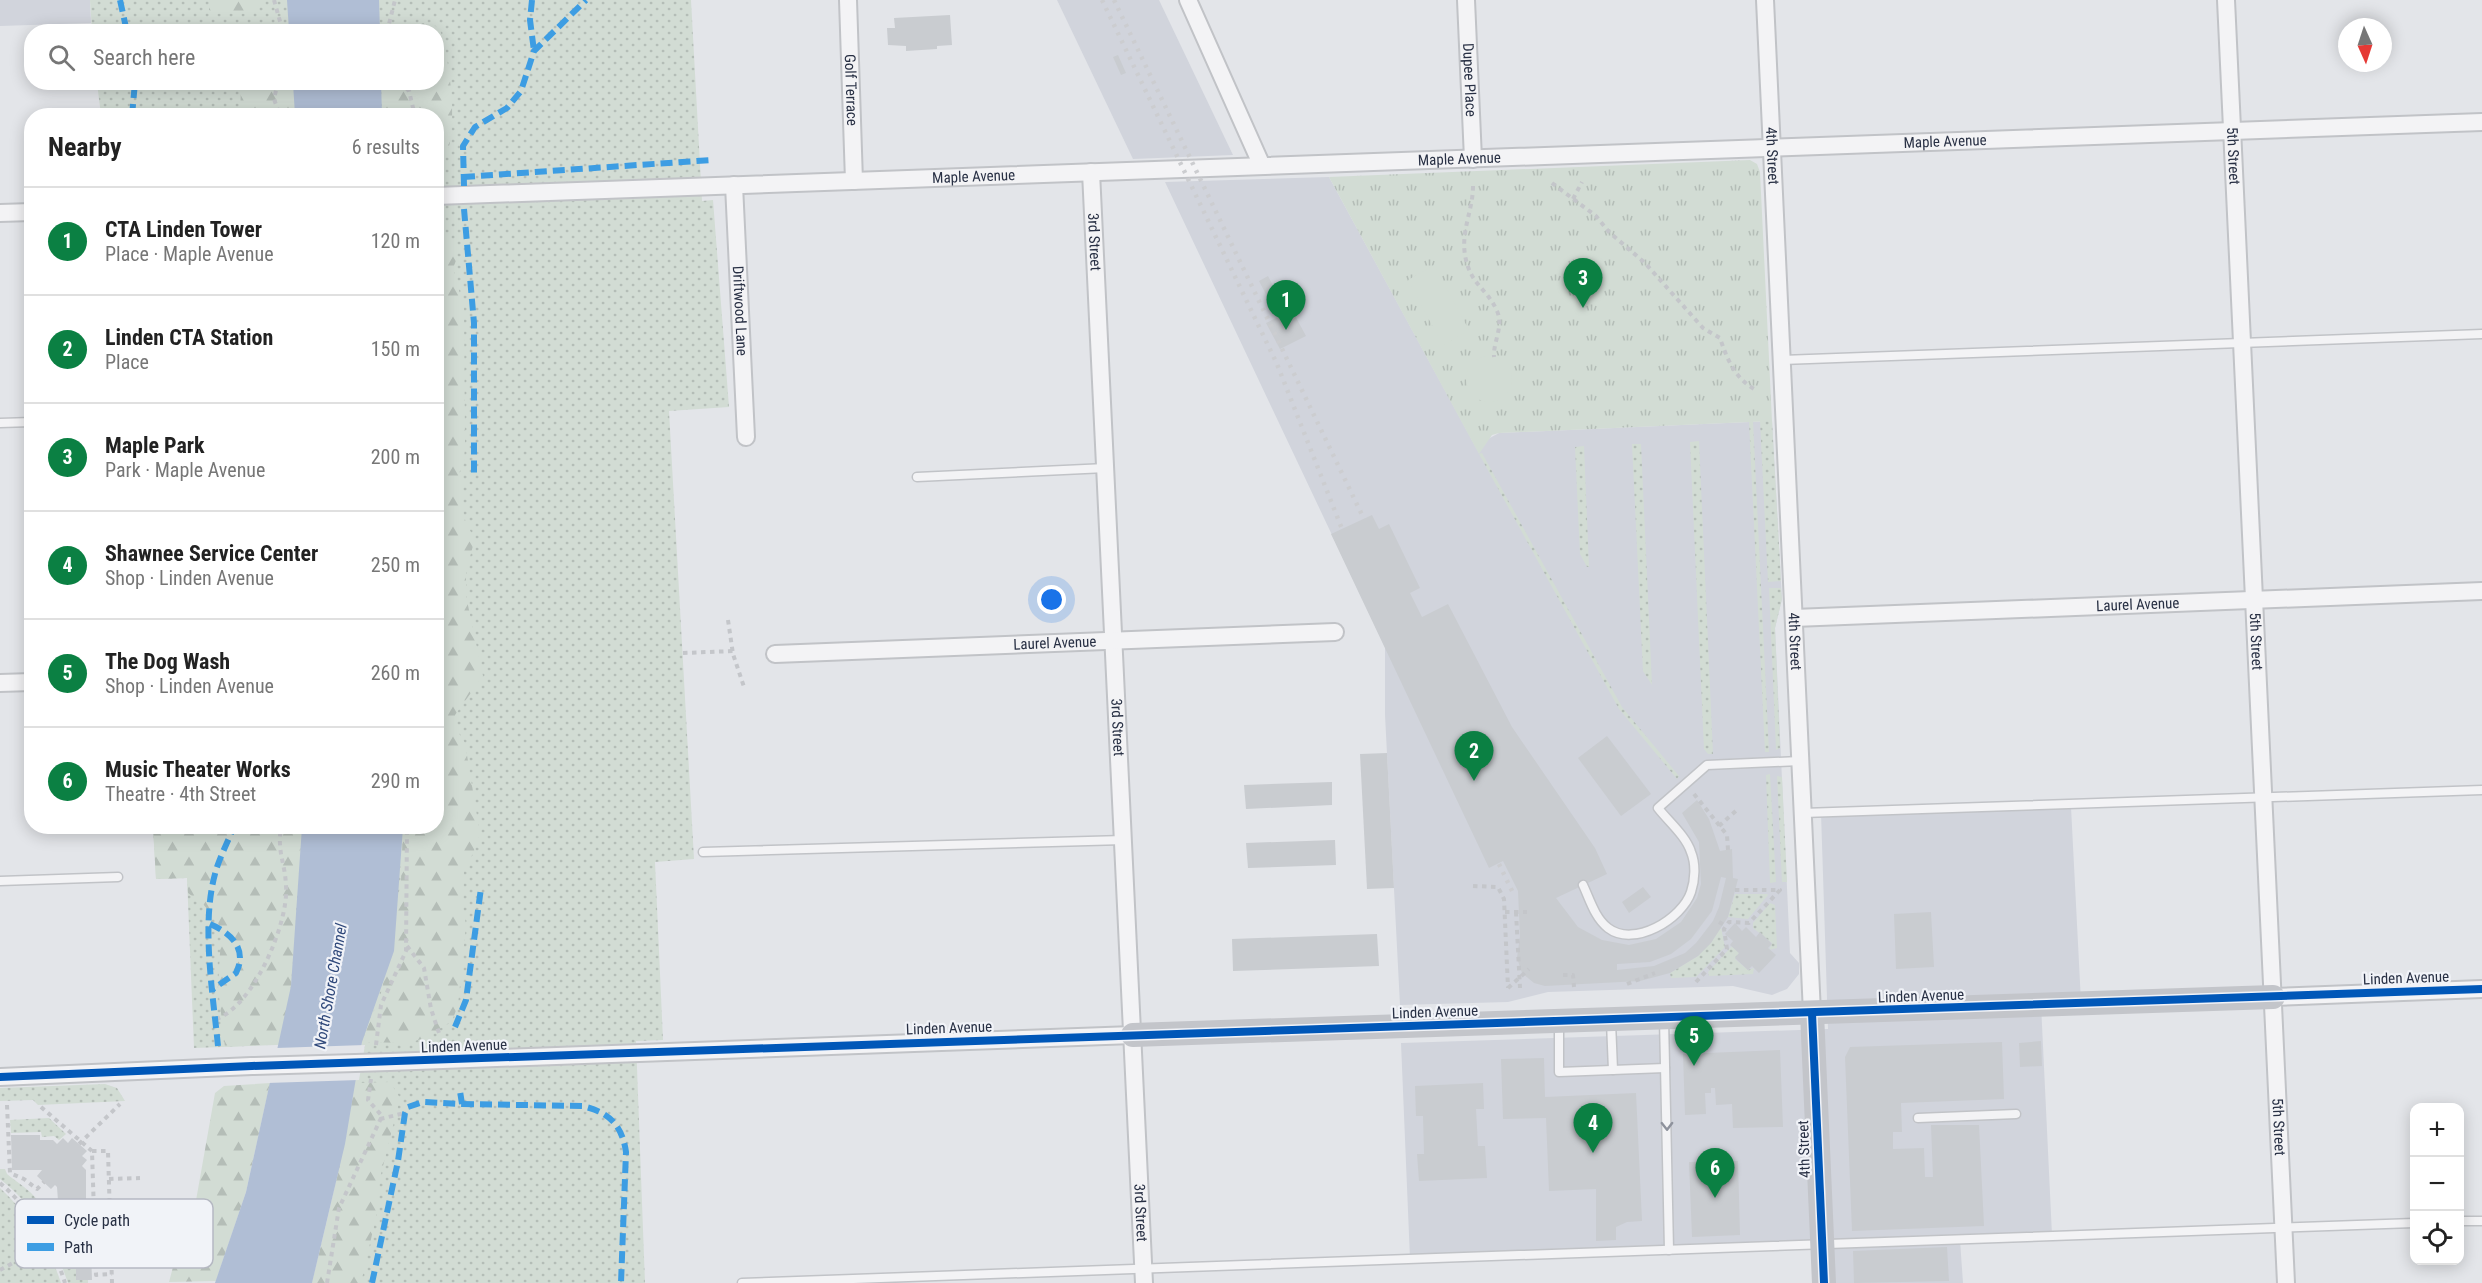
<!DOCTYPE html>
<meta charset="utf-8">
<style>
body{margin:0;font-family:"Roboto Condensed",sans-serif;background:#f2f2f2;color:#222}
.controls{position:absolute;right:18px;bottom:18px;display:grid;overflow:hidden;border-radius:12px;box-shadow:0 3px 15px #0003}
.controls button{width:54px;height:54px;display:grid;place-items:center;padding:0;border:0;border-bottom:2px solid #e0e0e0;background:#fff;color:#222;font:30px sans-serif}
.compass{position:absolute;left:2338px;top:18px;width:54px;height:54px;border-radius:50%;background:#fff;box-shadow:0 3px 15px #0003;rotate:177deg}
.you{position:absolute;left:1052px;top:600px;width:21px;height:21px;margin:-15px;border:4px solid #fff;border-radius:50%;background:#1a73e8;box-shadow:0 0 0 9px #1a73e833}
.badge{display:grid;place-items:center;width:39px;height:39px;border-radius:50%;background:#0b8043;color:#fff;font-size:20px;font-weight:700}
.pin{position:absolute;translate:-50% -50px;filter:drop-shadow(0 2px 3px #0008)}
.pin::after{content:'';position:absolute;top:32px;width:21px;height:18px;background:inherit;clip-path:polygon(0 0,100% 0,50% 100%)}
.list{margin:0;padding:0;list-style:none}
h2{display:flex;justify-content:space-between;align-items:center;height:78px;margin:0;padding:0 24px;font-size:26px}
h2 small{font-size:20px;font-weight:400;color:#767676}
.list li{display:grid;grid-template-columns:39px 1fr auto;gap:18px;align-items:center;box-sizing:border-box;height:108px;padding:0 24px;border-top:2px solid #e0e0e0}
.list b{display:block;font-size:22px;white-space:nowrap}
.list p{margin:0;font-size:20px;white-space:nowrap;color:#767676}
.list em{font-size:20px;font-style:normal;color:#767676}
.icon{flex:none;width:33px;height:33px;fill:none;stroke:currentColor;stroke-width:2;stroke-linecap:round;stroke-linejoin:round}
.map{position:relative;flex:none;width:2482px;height:1283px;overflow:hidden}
.search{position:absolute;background:#fff;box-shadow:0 3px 15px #0003;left:24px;top:24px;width:420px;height:66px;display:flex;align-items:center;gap:15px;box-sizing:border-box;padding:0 21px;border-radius:24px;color:#767676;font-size:22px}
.panel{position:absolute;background:#fff;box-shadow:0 3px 15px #0003;left:24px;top:108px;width:420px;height:726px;border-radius:24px}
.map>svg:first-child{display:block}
</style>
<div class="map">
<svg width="2482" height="1283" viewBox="0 0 2482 1283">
<defs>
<pattern id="grass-dots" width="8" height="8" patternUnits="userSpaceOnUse" patternTransform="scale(1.5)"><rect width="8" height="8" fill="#d2dcd4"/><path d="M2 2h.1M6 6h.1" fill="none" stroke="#b4bdb7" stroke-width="1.8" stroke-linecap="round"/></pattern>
<pattern id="forest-firs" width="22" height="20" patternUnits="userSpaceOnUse" patternTransform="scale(1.5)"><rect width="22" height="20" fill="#d2dcd4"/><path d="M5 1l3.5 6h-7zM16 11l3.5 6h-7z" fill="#b4bdb7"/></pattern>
<pattern id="park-tufts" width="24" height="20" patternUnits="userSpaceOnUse" patternTransform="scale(1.5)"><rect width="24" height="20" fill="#d2dcd4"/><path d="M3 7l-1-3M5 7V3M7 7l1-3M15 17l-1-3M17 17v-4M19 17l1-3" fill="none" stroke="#b4bdb7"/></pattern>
</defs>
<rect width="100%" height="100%" fill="#e3e5e9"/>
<!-- built -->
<g fill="#d1d4dc">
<path d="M0,0h90l1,23 -91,3z"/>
<path d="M1057,0h102l74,155 -100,4z"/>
<path d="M1329,177l150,276 9,-14 11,-6 273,-12 10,178 -7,29 15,325 9,10v11l-12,15 -15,6 -39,-9 -185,6 -40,10 -108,3 -15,-290v-68l-220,-465z"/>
<path d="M2071,807l10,195 -40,2 11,231 -92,5 3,43h-135l-3,-38 -415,14 -9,-216 427,-14 -7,-216z"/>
</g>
<!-- grass -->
<g fill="url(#grass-dots)">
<path d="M90,0h601l11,201 11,-1 16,207 -60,4 25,448 -39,3 8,178 -27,1 9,242h-333l20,-81 30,-160 -168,6 -7,-170 -31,1 -3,-52 283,-1v-710l-335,-1 -4,-32 339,-1v-50l-344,-1z"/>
<path d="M1753,421l16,331h-4l-16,-330z"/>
<path d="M1760,421h12l9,160 -13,1z"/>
<path d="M1699,441l14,313h-5l-4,-5 -14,-307z"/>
<path d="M1632,444h9l11,241 -9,-14z"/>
<path d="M1584,446l5,121h-2l-7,-13 -5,-107z"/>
<path d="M1482,453l140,254 57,69 -2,3 -58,-70 -140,-255z"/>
<path d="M1769,588h12l1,11 -7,29 5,120 -4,2z"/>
<path d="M1770,774l6,108 -6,1 -4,-108z"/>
<path d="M1777,776l5,1 5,105h-5z"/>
<path d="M1735,894h32l1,1 -20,24 -20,-2z"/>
<path d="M1770,903l5,2 2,43 -8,2 3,-7 -19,-15v-5z"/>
<path d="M1721,928l4,19 -29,30 -25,1 -1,-5 28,-17z"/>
<path d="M1732,946l7,7 -4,6 13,11 6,-2 -1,6 -44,2 -1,-4z"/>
<path d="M105,1084l12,4 8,13 -87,4 -5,-5 -33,1v-13z"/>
<path d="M49,1118l17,16 -7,6 -5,-4 -12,1 -1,-5 -30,1 -1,-13z"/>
<path d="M0,1169h5l2,5c18,15 33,20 38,45h14l3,37 6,1v12h8l12,10v4h-20c-14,-40 -33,-77 -68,-104z"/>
<path d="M0,1188c28,26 49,58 61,95h-61z"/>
</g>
<!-- forest -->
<g fill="url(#forest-firs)">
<path d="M209,0h51l-2,8c-15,11 -26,2 -42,6l-7,-4z"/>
<path d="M423,23l16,4c10,25 25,125 -2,141l-1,-52 -54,-1 -1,-32 55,-1v-50l-27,-1z"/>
<path d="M247,83h46l2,32h-55l1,-28z"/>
<path d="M437,228l14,10 6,10v10l-4,10 11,41 1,134 -1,20 -5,10c8,27 -4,37 16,65l-9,34v24l17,80 -28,39v12l10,16 15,91 -7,20 -9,12 -1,41 3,18 -8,80 -6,16 -27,17 -17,5 -46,-1 20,-52 19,-110 2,-53 33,-1z"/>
<path d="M153,827h149l-11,159 -11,58 -55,3 -7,-60 3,-51 -3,-14 -15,-18 -15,-11 -1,-15 -31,1z"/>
<path d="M390,1082l10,16 -20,80 -4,39 -15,66h-49l33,-139 10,-61z"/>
<path d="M270,1083l-24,109 -30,89 -47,1 4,-15 16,-27 26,-147 9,-7z"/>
</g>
<!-- park -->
<path fill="url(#park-tufts)" d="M1750,160l7,4 3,8 12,249 -273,12 -7,2 -13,19 -150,-277z"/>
<!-- pitch -->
<g fill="#d2dcd4">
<path d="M1434,265l35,65 -26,16 -35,-66z"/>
<circle cx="1489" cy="379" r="23"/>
</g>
<!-- water -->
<g fill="#b0bed5">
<path d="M287,0h92l1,31h-91z"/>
<path d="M293,83h88l1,32h-87z"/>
<path d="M302,827h101l-9,124 -32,91 -17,102 -33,139h-97l31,-91 45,-206z"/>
</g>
<!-- pier -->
<path fill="#e3e5e9" d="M365,1045l-6,35 -92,3 9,-35z"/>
<!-- building -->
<g fill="#c9ccd0" fill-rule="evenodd">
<path d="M950,15l2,30 -15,1v3l-31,2v-5l-18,-1 -1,-17h8l-1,-10z"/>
<path d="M1118,55l8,18 -5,2 -8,-18z"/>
<path d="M1268,276l19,37 5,-3 14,26 -26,13 -14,-26 12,-6 -19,-36z"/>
<path d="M1372,515l7,14 10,-5 31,64 -10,5 12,24 26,-13 64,123 83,121 12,26 -51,24 22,29 24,13 27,5 27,-6 25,-17 16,-24 4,-14 -2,-42 -17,-29 15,-13 12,19 11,32 12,-2 1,29 5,1 -10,38 -17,26 -13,13 -28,17 -30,8 -95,5 -11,-3 -12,-10 -5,-15 3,-22 -2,-45 -15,-30 -14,7 -158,-334zM1721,877l5,1 -7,29 -6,14 -17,22 -11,10 -31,13 -37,4v-6l33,-2 21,-8 20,-15 21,-28z"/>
<path d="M1607,736l44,58 -30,22 -43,-58z"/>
<path d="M1387,753l7,135 -27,1 -7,-135z"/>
<path d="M1332,782v23l-86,4 -2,-24z"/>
<path d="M1335,840l1,25 -88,3 -2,-25z"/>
<path d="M1643,887l8,10 -22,16 -7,-11z"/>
<path d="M1931,912l3,55 -38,2 -2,-55z"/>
<path d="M1735,923l7,8 4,-4 10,10 4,-5 12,12 -4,4 8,7 -17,18 -7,-7 -4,4 -13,-12 4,-5 -9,-8 3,-4 -8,-7z"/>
<path d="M1377,934l2,32 -146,5 -1,-32z"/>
<path d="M2041,1041l1,25 -22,1 -1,-24z"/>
<path d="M2002,1042l2,57 -103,4 1,29h-9v17l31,-1 1,29h8l-2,-52h48l5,101 -132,5 -7,-174 5,-10z"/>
<path d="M1780,1050l3,77 -50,1 -1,-24 -16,1 -1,-17h-4v5h-6l1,21 -21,1 -2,-61z"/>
<path d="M1544,1058l1,39 91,-4 6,128 -15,1 -11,5v13l-20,1v-52l-47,2 -3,-73 -43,1 -2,-60z"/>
<path d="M1483,1083l1,26h-8l2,37h7l2,32 -68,3 -2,-27h7l-1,-38h-7l-1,-30z"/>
<path d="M11,1135h29v5h13l4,4 6,-6 5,5 4,-5 15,13 -5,5 5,4 -5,6 4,4v29h3l1,22h-4l1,5h3l1,20 -4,-1 1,5h3l1,30h-16v-11h-8v-12l-6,-1 -5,-69 -2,-2 -4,4 -14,-13 5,-6h-30z"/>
<path d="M1738,1161l2,74 -48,2 -3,-75z"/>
<path d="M1947,1247l2,34 -95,2 -1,-32z"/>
</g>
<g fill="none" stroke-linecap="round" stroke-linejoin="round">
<!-- lane casing -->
<g stroke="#c1c3c7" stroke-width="11">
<g id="lane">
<path d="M1782,360l700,-26"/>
<path d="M0,423l32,-1"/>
<path d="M917,477l189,-9"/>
<path d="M1803,813l679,-23"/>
<path d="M703,852l421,-12"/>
<path d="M0,881l118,-4"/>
<path d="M1583,885c7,15 12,33 25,43 26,20 74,-9 83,-36 4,-12 5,-28 0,-40 -5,-16 -23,-31 -33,-44l49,-43 93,-4"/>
<path d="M1664,1019l5,231"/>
<path d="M1611,1022l2,48"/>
<path d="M1559,1023v49l106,-4"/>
<path d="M1918,1118l98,-4"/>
<path d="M2460,1221h22"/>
<path d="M742,1283l1672,-60"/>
</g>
</g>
<!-- street casing -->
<g stroke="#c1c3c7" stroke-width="20">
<g id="street">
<path id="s1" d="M848,0l6,181"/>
<path d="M1188,0l74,166"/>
<path id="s2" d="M1466,0l7,159"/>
<path id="s3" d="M1765,0l47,1013"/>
<path id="s4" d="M2226,0l60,1283"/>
<path id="s5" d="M1091,172l53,1111"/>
<path id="s6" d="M734,185l12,252"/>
<path id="s7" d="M436,196l2046,-74"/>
<path d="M0,213l32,-1"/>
<path id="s8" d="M1794,618l688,-27"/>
<path id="s9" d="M775,654l560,-22"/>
<path d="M0,683l32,-1"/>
<path d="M2273,997l209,-8"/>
<path d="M389,1062l744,-27"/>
<path d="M0,1077l252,-11"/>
</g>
</g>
<!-- path -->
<g stroke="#c4c6ca" stroke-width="4" stroke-dasharray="4.5 4.5" stroke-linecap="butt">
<path d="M274,0l9,32"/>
<path d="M387,32l8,-32"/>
<path d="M278,82l-4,17 6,17"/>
<path d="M400,82l9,9 6,25"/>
<path d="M1552,183l44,33 13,16 36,31 58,65 17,10c7,21 15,41 36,52"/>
<path d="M1473,186c0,24 -12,44 -8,69 5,30 22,33 32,56 7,15 -4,31 -3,46"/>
<path d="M1573,199l9,-17"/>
<path d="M728,620l5,34 11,33"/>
<path d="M683,653l50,-2"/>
<path d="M1694,794l33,41 1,15"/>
<path d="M1719,826l20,-18"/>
<path d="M1473,886l25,1 6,12 4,89"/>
<path d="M1505,912h22"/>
<path d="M1516,912l4,76"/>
<path d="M1719,922l7,4"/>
<path d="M407,946l17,22 7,41 8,24"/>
<path d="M1563,975h10l1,12"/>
<path d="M1696,982l31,-33 -3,-20 5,-7 20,1 31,-33h-49"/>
<path d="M1627,984l28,-11"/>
<path d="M1508,988l21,-19"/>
<path d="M216,1019c37,-12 73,-96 70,-133 -1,-25 -9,-32 -5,-60"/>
<path d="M376,1045l5,-40 25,-54 1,-125"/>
<path d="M7,1105l3,68 14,6 13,10 7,-7"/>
<path d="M41,1107l51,44 4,124 16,-1"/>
<path d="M380,1119l25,-6"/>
<path d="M79,1144l41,-40"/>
<path d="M92,1151h16l4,132"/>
<path d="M109,1179l31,-1"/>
<path d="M0,1183c31,27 53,61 65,100"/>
<path d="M112,1260l31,-1"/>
<path d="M0,1270l49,-27"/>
<path d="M327,1283l12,-75 43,-92 -14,-16 3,-21"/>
</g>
<!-- lane -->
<use href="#lane" stroke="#f3f3f5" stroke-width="8"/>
<!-- street -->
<use href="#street" stroke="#f3f3f5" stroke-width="16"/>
<!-- secondary -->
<g stroke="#c3c5ca" stroke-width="24">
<path d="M1812,1013l12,270"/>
<path d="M1133,1035l1140,-38"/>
</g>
<!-- rail -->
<g stroke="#cccdd0" stroke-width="4.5" stroke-dasharray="3 6" stroke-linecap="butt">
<path d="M1102,0l175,364 65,165"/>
<path d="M1114,0l250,519"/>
<path d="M1499,864l15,31"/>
</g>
<!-- street-bridge casing -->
<g stroke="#c1c3c7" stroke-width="20" stroke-linecap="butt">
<path id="street-bridge" d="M252,1066l137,-4"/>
</g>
<!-- street-bridge -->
<use href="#street-bridge" stroke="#f3f3f5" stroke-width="16"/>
<!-- quiet -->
<g stroke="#3d9de3" stroke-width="6" stroke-dasharray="12 6" stroke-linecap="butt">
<path d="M120,0l7,32"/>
<path d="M532,0l-2,20 4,31"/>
<path d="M132,116l3,-34"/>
<path d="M463,177l248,-17"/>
<path d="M464,186l-1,-40 12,-19 32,-19 14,-17 13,-40 52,-51"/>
<path d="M464,209l10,114v152"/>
<path d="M210,924c21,9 38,25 26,49l-23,16"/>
<path d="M455,1027l11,-27 15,-112"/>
<path d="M218,1046c-5,-52 -17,-121 -3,-172 4,-16 13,-32 19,-48"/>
<path d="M462,1104l120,2c27,6 40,19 44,46l-5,131"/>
<path d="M372,1283l26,-122 7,-48 3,-6 15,-5 39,2 -2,-13"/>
</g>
<!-- cycleway casing -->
<g stroke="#f1f3f8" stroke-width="11">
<g id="cycleway">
<path d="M1812,1013l12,270"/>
<path d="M0,1077l252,-11 2230,-77"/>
</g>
</g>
<!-- cycleway -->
<use href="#cycleway" stroke="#0057b8" stroke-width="8"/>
</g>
<!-- one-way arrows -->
<defs><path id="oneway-chevron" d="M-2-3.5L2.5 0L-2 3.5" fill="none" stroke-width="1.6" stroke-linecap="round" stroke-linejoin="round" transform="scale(1.5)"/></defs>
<use stroke="#8e929c" href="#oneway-chevron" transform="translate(1667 1126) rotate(89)"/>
<g text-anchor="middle" stroke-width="4.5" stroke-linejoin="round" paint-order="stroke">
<!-- street labels -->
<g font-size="15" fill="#283044" stroke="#f1f3f8">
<text dy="5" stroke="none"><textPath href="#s2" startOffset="80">Dupee Place</textPath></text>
<text dy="5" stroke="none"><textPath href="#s1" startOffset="90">Golf Terrace</textPath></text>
<text dy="5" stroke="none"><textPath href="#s7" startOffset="1510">Maple Avenue</textPath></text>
<text dy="5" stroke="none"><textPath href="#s3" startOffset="156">4th Street</textPath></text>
<text dy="5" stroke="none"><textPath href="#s4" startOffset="156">5th Street</textPath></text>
<text dy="5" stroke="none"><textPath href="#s7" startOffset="1024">Maple Avenue</textPath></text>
<text dy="5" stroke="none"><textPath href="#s7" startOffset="538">Maple Avenue</textPath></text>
<text dy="5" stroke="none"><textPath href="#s5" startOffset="70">3rd Street</textPath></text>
<text dy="5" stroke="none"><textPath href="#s6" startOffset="126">Driftwood Lane</textPath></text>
<text dy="5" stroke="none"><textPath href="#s8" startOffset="344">Laurel Avenue</textPath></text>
<text dy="5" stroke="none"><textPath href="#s3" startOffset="642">4th Street</textPath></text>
<text dy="5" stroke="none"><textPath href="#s4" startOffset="642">5th Street</textPath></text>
<text dy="5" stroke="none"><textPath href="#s9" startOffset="280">Laurel Avenue</textPath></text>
<text dy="5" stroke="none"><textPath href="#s5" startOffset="556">3rd Street</textPath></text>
<text transform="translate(2406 978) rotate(-2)" y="5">Linden Avenue</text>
<text transform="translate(1921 996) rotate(-2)" y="5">Linden Avenue</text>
<text transform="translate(1435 1012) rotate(-2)" y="5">Linden Avenue</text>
<text transform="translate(949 1028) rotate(-2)" y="5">Linden Avenue</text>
<text transform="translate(464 1046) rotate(-2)" y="5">Linden Avenue</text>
<text dy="5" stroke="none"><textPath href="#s4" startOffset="1128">5th Street</textPath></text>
<text transform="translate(1804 1149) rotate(-92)" y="5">4th Street</text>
<text dy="5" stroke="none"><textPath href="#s5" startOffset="1042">3rd Street</textPath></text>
</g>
<!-- water labels -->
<g font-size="16" font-style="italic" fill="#30497b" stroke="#f1f3f8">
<text transform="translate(330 986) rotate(-80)" y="6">North Shore Channel</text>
</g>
</g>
<!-- legend -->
<rect x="15" y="1199" width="198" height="69" rx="9" fill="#f1f3f8" stroke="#b5b8c2" stroke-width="1.5"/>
<rect x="27" y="1216" width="27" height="8" fill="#0057b8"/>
<rect x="27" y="1243" width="27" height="8" fill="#3d9de3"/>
<g font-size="16" fill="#283044">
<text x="64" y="1226">Cycle path</text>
<text x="64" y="1253">Path</text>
</g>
</svg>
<div class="controls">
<button>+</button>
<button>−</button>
<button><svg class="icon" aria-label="locate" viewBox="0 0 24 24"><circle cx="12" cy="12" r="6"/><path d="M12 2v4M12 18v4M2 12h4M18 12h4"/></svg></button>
</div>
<svg class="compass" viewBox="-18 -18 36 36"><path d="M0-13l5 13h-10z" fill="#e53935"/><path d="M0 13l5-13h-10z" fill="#767676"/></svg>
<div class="you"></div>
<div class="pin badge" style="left:1286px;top:330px">1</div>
<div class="pin badge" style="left:1474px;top:781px">2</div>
<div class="pin badge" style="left:1583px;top:308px">3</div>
<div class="pin badge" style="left:1593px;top:1153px">4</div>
<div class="pin badge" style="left:1694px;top:1066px">5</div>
<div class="pin badge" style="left:1715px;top:1198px">6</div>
<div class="search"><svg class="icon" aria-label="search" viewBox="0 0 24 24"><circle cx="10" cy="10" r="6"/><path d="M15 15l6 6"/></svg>Search here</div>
<section class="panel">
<h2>Nearby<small>6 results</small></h2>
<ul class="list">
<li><span class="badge">1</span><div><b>CTA Linden Tower</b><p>Place · Maple Avenue</p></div><em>120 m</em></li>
<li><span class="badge">2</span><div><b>Linden CTA Station</b><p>Place</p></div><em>150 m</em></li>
<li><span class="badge">3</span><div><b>Maple Park</b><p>Park · Maple Avenue</p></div><em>200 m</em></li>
<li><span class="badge">4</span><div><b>Shawnee Service Center</b><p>Shop · Linden Avenue</p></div><em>250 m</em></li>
<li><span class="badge">5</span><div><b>The Dog Wash</b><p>Shop · Linden Avenue</p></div><em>260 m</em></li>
<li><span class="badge">6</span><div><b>Music Theater Works</b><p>Theatre · 4th Street</p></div><em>290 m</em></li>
</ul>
</section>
</div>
